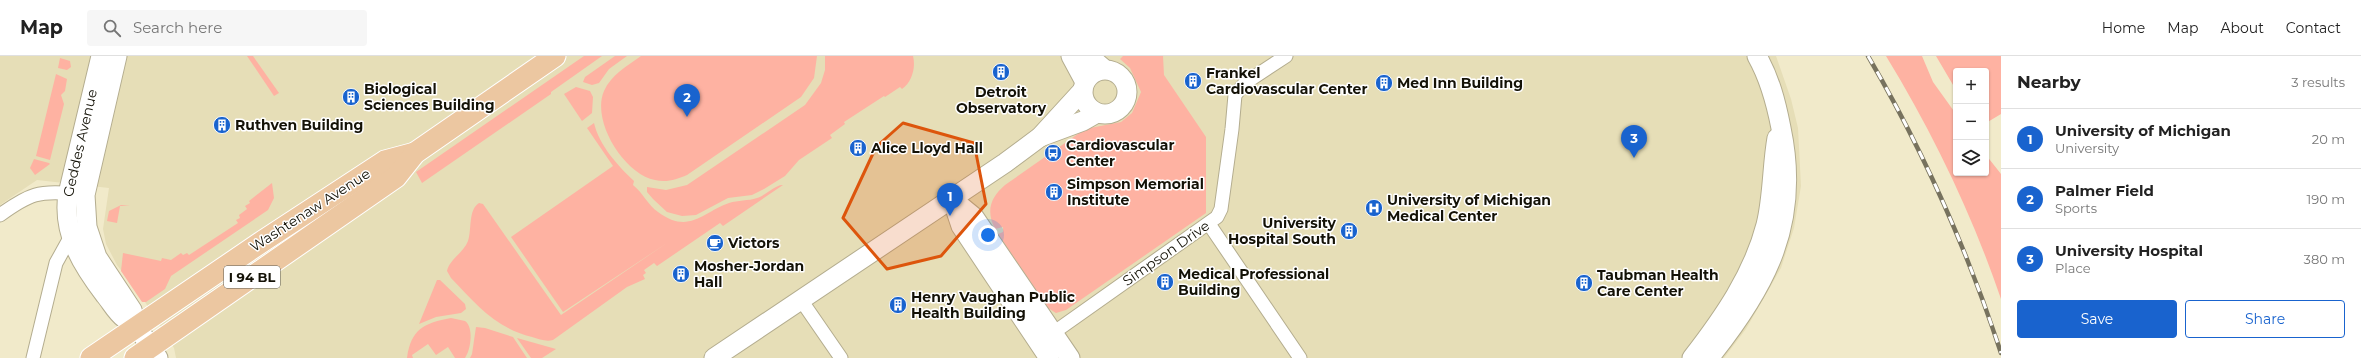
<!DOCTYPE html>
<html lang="en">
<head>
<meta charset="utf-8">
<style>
	body { margin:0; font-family:Montserrat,sans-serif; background:#f6f6f6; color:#222 }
	.controls { position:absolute; right:12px; top:12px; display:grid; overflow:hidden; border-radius:4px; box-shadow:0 1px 3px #0004 }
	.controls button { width:36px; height:36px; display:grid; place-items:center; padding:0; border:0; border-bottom:1px solid #e0e0e0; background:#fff; color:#222; font:20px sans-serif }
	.you { position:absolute; left:988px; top:179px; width:14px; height:14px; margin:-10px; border:3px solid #fff; border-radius:50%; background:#1a73e8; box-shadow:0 0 0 6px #1a73e833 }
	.badge { display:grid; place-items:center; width:26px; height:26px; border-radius:50%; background:#1963ce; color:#fff; font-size:13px; font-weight:700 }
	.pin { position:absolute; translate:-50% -33px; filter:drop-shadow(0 1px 2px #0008) }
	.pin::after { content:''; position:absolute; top:21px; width:14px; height:12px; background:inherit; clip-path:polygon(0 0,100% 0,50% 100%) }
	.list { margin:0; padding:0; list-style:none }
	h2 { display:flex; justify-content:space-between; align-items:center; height:52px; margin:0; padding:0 16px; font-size:17px }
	h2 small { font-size:13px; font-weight:400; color:#767676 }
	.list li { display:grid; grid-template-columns:26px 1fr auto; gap:12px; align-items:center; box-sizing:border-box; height:60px; padding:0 16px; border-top:1px solid #e0e0e0 }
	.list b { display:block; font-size:15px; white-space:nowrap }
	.list p { margin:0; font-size:13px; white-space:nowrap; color:#767676 }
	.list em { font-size:13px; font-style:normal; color:#767676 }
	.actions { display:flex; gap:8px; padding:12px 16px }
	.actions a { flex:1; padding:9px 0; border:1px solid #1963ce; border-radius:4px; text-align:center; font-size:14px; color:#1963ce }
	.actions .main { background:#1963ce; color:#fff }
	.icon { flex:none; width:22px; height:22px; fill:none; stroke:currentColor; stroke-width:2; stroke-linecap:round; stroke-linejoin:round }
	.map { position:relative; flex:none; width:2001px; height:302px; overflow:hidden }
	header { display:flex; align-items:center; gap:24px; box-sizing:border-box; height:56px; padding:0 20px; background:#fff; border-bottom:1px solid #e0e0e0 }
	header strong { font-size:19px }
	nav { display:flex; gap:22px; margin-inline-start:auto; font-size:14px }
	.search { width:280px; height:36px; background:#f6f6f6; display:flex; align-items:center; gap:10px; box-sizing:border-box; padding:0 14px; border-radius:4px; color:#767676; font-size:15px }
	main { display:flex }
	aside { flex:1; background:#fff }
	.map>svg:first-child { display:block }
	.built { fill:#e6deb7 }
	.green { fill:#feb2a2 }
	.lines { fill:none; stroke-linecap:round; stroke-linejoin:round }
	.street-casing { stroke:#b4ad8f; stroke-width:15 }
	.secondary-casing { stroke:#b4ad8f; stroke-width:21 }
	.primary-casing { stroke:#fff; stroke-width:23 }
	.street { stroke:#fff; stroke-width:13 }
	.secondary { stroke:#fff; stroke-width:19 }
	.primary { stroke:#ecc7a1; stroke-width:21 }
	.rail-casing { stroke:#77725e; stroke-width:4.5 }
	.rail { stroke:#fff; stroke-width:3; stroke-dasharray:9; stroke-linecap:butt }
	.marked { fill:#dd550c; fill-opacity:0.2; stroke:#dd550c; stroke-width:3; stroke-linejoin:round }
	.labels { text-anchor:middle; stroke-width:3; stroke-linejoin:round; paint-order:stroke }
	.shield { fill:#fff; stroke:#5a5951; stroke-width:1 }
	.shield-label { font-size:13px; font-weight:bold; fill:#141207 }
	.poi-label { font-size:14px; font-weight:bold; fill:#141207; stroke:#fff; text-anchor:start }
	.street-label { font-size:14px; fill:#141207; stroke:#fff }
</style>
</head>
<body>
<header>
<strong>Map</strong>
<div class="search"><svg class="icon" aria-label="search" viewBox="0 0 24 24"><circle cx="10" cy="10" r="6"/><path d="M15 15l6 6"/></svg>Search here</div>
<nav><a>Home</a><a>Map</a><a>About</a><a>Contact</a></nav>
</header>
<main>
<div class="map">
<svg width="2001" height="302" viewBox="0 0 2001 302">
	<rect width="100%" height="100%" fill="#f1eaca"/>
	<!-- built -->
	<polygon class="built" points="0,0 1776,0 1791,43 1798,72 1801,130 1794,172 1781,212 1746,273 1724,302 176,302 174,292 145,246 117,209 106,188 103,173 109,132 37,124 0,149"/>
	<!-- green -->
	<g class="green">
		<polygon points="247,0 253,0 279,37 274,40"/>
		<polygon points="584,0 602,0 551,36 551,38 422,127 416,116"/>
		<polygon points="615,0 627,0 609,13 599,27 592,29 583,26 585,21"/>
		<path d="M641 0H817L814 22 801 41 687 119C677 123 667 127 655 124 624 118 591 65 604 35 611 19 627 10 641 0Z"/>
		<path d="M825 0H913C916 11 912 26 902 33L900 31 885 41 884 40 844 66 845 68 830 79 832 82 799 104 785 120 764 133 752 139 728 142 696 159 682 160 667 156 653 143 647 136V131L666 134 687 129 805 49 821 27 825 14Z"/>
		<path d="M1123 0H1163L1164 19 1206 81V157L1066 254 1056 257 1048 252 998 178 1003 176V171L995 173C986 155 990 142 1005 129L1085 73 1121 66 1132 57 1141 36 1130 12 1120 3Z"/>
		<path d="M1886 0H1922L1933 26 1956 58V117H1986V99L2001 118V243C1972 158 1933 77 1886 0Z"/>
		<polygon points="1936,0 2001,0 2001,58 1986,67 1986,15 1956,15 1956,34"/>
		<polygon points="60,2 70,5 71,11 67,14 58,12"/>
		<polygon points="56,18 67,23 65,35 61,39 64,48 50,104 36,100"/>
		<polygon points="576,31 590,35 593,41 592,57 582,65 564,38"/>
		<path d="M594 67C599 89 618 110 634 125L633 129C643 137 648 149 658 156 689 179 703 156 729 147 738 144 748 145 757 142 765 140 776 128 783 129L723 170 720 167 657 210 654 207 644 214 646 217 643 219 645 223 627 231 553 284C546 286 539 283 532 281 494 271 477 249 451 222L447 215C449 204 464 196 468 185 472 173 468 154 479 147L483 148 561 259 667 187 563 256 511 181 613 110 587 72Z"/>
		<polygon points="34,103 49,107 50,108 35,119 30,112"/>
		<polygon points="272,127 274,142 268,154 171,220 165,233 146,246 142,246 121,215 123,197 161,205 162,202 171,204 181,197 183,199 187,197 189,199 238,167 236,164 240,162 239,159 247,153 245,150 250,147 249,145"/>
		<polygon points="121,149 130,150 120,150 117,167 107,165 109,155"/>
		<polygon points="437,224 440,224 465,248 466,253 461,257 436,261 419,268"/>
		<path d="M451 262 465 265C474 271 471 294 465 302H455L448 291 436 299 428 288 412 299 413 302H407C411 273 424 267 451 262Z"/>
		<polygon points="476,271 485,272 513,281 527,302 470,302 472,298"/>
		<polygon points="517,282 556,293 542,302 531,302"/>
	</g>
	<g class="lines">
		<defs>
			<g id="street">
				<path d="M0 159C29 138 39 134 75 138"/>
				<polyline points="1209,168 1300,302"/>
				<polyline points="801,244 841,302"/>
				<polyline points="1046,282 1217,161 1221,153 1232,73 1235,39 1245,27 1286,0"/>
				<polyline points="33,302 56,207 71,180"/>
			</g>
			<g id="secondary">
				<path d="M101 0 68 138C62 177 82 209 105 239 111 246 116 256 124 262"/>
				<polyline points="117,0 85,139 87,171 97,201 132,254 137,271 158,302"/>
				<polyline points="1071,0 1085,26"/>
				<polyline points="1089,0 1104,13"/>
				<circle cx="1105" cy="36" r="22"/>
				<polyline points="1040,81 1083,65 1097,57"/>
				<polyline points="952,143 974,161 1070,302"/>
				<polyline points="952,143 961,170 1049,302"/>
				<polyline points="714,302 1005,107 1040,81 1083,34"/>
				<path d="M1692 302C1723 262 1753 219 1766 169 1773 141 1772 110 1777 82"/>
				<path d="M1709 302C1767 230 1801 166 1781 72 1776 46 1770 23 1757 0"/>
			</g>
			<g id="primary">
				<polyline points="91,302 263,185 385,105 415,97"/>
				<polyline points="135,302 396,121 415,97 555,0"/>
			</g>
		</defs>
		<!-- street casing -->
		<use href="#street" class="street-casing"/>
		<!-- secondary casing -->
		<use href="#secondary" class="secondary-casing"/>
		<!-- primary casing -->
		<use href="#primary" class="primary-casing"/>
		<!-- street -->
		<use href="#street" class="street"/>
		<!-- secondary -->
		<use href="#secondary" class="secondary"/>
		<!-- primary -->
		<use href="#primary" class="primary"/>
		<defs>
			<path id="rail" d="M1868 0C1923 94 1967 193 2001 297"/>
		</defs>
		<!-- rail casing -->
		<use href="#rail" class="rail-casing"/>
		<!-- rail -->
		<use href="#rail" class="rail"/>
	</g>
	<!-- marked area -->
	<path class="marked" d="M903 67 974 87 986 148 941 200 887 213 843 162 876 91Z"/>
	<!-- icons -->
	<defs>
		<symbol id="building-disc" viewBox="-11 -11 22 22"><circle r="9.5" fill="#1963ce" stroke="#fff"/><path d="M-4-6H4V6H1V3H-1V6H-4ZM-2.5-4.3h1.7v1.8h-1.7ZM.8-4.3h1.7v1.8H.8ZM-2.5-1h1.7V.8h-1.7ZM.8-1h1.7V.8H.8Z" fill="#fff"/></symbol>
		<symbol id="bus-disc" viewBox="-11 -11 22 22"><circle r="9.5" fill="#1963ce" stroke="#fff"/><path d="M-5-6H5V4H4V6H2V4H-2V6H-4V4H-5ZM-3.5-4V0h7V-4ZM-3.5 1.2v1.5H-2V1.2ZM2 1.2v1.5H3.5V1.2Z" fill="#fff"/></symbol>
		<symbol id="hospital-disc" viewBox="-11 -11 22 22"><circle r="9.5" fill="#1963ce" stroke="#fff"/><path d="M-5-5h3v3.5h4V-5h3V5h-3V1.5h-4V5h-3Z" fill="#fff"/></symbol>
		<symbol id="cafe-disc" viewBox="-11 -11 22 22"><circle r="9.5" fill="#1963ce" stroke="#fff"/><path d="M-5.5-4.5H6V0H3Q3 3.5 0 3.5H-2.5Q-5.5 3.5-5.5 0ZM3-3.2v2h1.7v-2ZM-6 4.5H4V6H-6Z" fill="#fff"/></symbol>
	</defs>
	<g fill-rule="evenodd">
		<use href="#building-disc" x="991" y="6" width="20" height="20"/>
		<use href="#building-disc" x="1183" y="15" width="20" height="20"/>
		<use href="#building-disc" x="1374" y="17" width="20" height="20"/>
		<use href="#building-disc" x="341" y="31" width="20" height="20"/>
		<use href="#building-disc" x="212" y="59" width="20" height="20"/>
		<use href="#building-disc" x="848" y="82" width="20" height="20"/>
		<use href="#bus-disc" x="1043" y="87" width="20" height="20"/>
		<use href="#building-disc" x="1044" y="126" width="20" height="20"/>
		<use href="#hospital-disc" x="1364" y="142" width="20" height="20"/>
		<use href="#building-disc" x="1339" y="165" width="20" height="20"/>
		<use href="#cafe-disc" x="705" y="177" width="20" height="20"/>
		<use href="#building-disc" x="671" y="208" width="20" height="20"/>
		<use href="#building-disc" x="1155" y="216" width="20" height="20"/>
		<use href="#building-disc" x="1574" y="217" width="20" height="20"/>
		<use href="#building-disc" x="888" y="239" width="20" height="20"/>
	</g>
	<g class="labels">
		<!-- shield labels -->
		<rect class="shield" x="224" y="210" width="56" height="22" rx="3"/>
		<g class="shield-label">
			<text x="252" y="226">I 94 BL</text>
		</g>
		<!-- poi labels -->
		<g class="poi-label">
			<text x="1206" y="22">Frankel<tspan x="1206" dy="16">Cardiovascular Center</tspan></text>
			<text x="1397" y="32">Med Inn Building</text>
			<text x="364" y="38">Biological<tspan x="364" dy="16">Sciences Building</tspan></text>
			<text x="1001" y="41" text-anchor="middle">Detroit<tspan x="1001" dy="16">Observatory</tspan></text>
			<text x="235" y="74">Ruthven Building</text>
			<text x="1066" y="94">Cardiovascular<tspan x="1066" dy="16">Center</tspan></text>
			<text x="871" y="97">Alice Lloyd Hall</text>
			<text x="1067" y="133">Simpson Memorial<tspan x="1067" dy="16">Institute</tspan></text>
			<text x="1387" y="149">University of Michigan<tspan x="1387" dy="16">Medical Center</tspan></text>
			<text x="1336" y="172" text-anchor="end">University<tspan x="1336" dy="16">Hospital South</tspan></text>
			<text x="728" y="192">Victors</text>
			<text x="694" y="215">Mosher-Jordan<tspan x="694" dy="16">Hall</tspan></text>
			<text x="1178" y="223">Medical Professional<tspan x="1178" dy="16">Building</tspan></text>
			<text x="1597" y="224">Taubman Health<tspan x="1597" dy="16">Care Center</tspan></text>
			<text x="911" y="246">Henry Vaughan Public<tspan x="911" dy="16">Health Building</tspan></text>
		</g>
		<!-- street labels -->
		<g class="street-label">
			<text transform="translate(80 87) rotate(-77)" y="5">Geddes Avenue</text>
			<text transform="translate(310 154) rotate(-33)" y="5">Washtenaw Avenue</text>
			<text transform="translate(1166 197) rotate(-35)" y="5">Simpson Drive</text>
		</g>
	</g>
</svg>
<div class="controls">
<button>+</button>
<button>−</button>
<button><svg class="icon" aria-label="layers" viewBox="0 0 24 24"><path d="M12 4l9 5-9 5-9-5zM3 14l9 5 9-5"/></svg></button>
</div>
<div class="you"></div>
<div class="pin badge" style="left:950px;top:160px">1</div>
<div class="pin badge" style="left:687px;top:61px">2</div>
<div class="pin badge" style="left:1634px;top:102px">3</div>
</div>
<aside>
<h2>Nearby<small>3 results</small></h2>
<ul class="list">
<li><span class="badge">1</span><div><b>University of Michigan</b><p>University</p></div><em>20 m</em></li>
<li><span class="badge">2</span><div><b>Palmer Field</b><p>Sports</p></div><em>190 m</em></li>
<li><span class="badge">3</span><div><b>University Hospital</b><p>Place</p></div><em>380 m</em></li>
</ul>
<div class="actions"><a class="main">Save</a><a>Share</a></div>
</aside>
</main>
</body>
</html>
